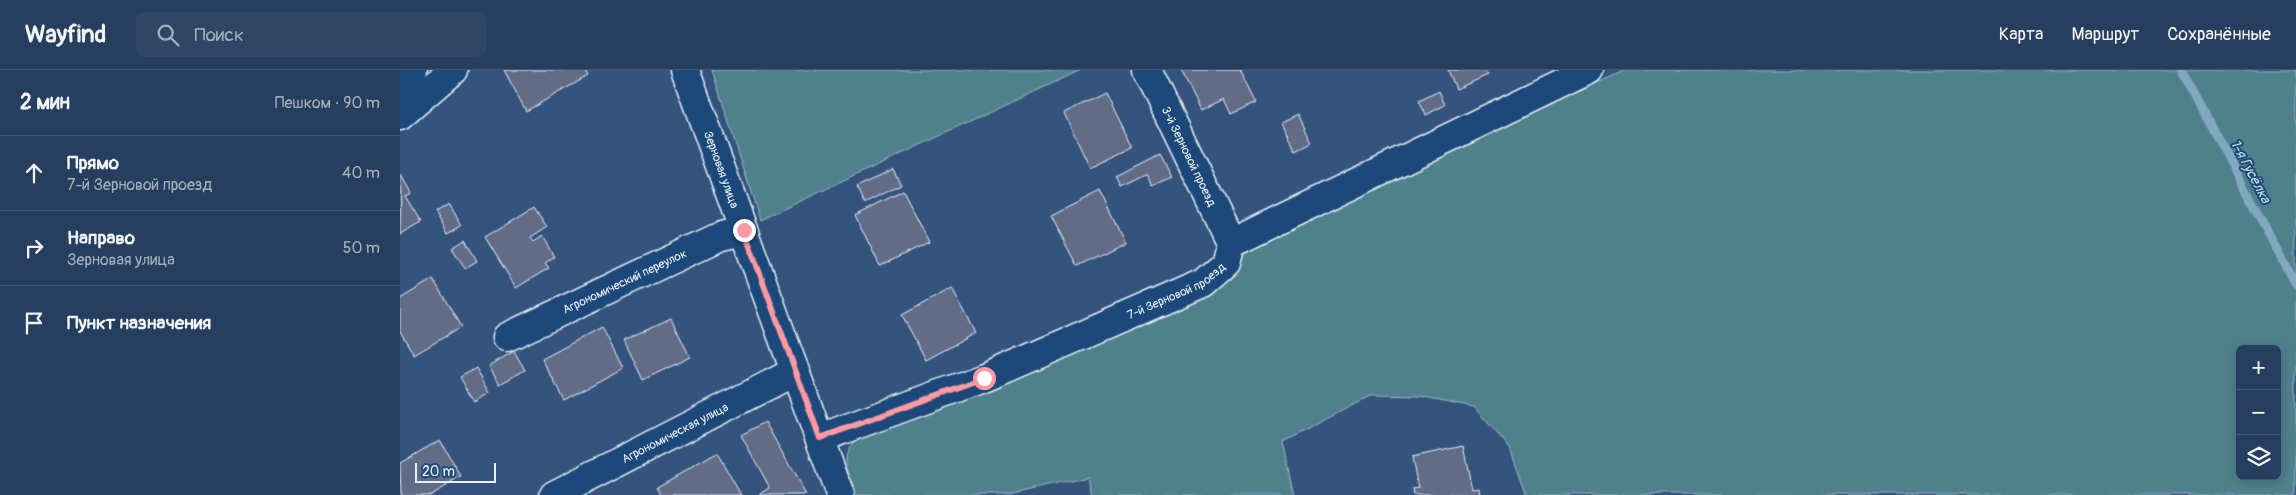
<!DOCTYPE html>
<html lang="ru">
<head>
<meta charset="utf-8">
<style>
	body { margin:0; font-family:Pangolin,sans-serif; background:#2f4664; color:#f1f3f6 }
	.controls { position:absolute; right:15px; bottom:15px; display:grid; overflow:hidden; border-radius:8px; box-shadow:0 2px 12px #0003 }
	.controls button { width:45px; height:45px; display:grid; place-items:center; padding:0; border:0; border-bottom:1px solid #435873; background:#273f5e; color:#f1f3f6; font:25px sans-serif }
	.scale { position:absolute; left:15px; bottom:12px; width:81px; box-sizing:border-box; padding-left:5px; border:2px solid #e8f1f8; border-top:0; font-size:14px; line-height:18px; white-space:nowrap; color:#e8f1f8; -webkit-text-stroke:4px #1f4a7a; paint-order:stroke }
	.stop { position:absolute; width:15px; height:15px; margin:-11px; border:4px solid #ff9aa2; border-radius:50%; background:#fff }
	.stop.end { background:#ff9aa2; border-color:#fff; box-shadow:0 1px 5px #0008 }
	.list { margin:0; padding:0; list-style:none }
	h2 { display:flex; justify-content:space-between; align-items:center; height:65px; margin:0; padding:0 20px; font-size:21px }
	h2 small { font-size:16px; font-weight:400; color:#a4afbc }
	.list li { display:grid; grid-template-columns:32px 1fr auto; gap:15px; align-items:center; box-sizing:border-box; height:75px; padding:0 20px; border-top:1px solid #435873 }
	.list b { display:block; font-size:19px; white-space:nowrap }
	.list p { margin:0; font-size:16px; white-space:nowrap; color:#a4afbc }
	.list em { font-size:16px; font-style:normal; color:#a4afbc }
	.icon { flex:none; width:28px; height:28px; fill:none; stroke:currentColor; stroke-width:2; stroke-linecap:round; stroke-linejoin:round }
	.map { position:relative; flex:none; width:1896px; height:425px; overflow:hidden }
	header { display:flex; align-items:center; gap:30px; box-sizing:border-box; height:70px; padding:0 25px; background:#273f5e; border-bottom:1px solid #435873 }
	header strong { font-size:24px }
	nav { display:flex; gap:28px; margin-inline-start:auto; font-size:18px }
	.search { width:350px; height:45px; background:#2f4664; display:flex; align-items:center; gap:12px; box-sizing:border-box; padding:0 18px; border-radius:8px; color:#a4afbc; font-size:19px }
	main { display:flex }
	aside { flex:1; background:#273f5e }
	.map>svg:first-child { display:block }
	.green { fill:#4f818d; stroke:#9cb9c2; fill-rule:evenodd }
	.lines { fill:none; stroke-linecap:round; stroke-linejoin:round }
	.stream { stroke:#82a8c0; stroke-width:9 }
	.building { fill:#646c87; stroke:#e8f1f8 }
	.minor-casing { stroke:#e8f1f8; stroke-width:31 }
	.minor { stroke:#1f4a7a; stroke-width:28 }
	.route { stroke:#ff9aa2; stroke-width:6 }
	.labels { text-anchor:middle; stroke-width:4; stroke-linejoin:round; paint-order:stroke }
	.street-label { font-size:12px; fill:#e8f1f8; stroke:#1f4a7a }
	.water-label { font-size:14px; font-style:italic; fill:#cedfea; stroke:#1f4a7a }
</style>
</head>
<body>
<header>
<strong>Wayfind</strong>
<div class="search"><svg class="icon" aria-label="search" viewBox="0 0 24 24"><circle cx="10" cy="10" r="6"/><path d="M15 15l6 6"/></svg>Поиск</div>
<nav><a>Карта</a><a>Маршрут</a><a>Сохранённые</a></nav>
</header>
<main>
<aside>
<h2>2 мин<small>Пешком · 90 m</small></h2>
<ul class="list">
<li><svg class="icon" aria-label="ahead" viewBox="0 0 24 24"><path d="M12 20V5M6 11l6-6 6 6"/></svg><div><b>Прямо</b><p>7-й Зерновой проезд</p></div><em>40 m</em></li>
<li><svg class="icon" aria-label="right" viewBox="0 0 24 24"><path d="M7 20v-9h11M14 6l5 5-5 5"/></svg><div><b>Направо</b><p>Зерновая улица</p></div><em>50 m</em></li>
<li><svg class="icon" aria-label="arrive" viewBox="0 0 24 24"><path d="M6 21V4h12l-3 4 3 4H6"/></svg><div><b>Пункт назначения</b></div></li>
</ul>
</aside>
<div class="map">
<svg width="1896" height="425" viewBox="0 0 1896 425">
	<rect width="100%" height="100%" fill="#34547e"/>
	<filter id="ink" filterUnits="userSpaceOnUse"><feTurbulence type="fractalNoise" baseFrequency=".02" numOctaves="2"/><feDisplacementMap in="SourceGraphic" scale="10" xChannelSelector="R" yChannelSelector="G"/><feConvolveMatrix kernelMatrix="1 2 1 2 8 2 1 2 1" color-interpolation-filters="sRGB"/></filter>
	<g filter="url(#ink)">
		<!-- green -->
		<g class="green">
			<polygon points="312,0 681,0 360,150"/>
			<path d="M1226 0H1896V425H1127L1110 378 1074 337 1020 326 972 325 883 372 895 425H692L688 407 608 425H457C446 393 437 389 462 362L590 315 840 179 1001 102ZM1840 279H1877V406H1840Z"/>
		</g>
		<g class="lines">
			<!-- stream -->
			<polyline class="stream" points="1781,0 1896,215"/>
		</g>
		<!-- building -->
		<g class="building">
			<polygon points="104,0 185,0 188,6 126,41"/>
			<polygon points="781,0 840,0 856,32 831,44 824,29 801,40"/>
			<polygon points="1048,0 1085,0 1088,5 1056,19"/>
			<polygon points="1039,21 1045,35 1026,45 1019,31"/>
			<polygon points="705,23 732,78 690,98 664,43"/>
			<polygon points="898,44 912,73 896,81 881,52"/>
			<polygon points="760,85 772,107 753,116 748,104 722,117 717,107"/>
			<polygon points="493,99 501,115 465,133 457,117"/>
			<polygon points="1,105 11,123 5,126 21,152 0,164"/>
			<polygon points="503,121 529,172 480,196 455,145"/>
			<polygon points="700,121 726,172 677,196 651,146"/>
			<polygon points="49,134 62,155 48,163 35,142"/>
			<polygon points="134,137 147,157 130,168 133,172 142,166 154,187 145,193 149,198 116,218 85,167"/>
			<polygon points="65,170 77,191 65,198 52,178"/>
			<polygon points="33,209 61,257 14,285 0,261 0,229"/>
			<polygon points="552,218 576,263 526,290 502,245"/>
			<polygon points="271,248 290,287 243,310 224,270"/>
			<polygon points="202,257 223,298 164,330 142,289"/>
			<polygon points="114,281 125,300 100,314 89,296"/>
			<polygon points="76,298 90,323 74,332 60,307"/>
			<polygon points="365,352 406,425 359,425 370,418 341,365"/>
			<polygon points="40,370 61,407 30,425 1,425 0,393"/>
			<polygon points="1063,376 1072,419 1079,418 1080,425 1013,425 1012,419 1018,418 1012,387"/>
			<polygon points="317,383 341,425 261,425 257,417"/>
		</g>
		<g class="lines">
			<defs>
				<g id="minor">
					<path id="s1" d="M285 0 440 425"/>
					<path id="s2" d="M747 0 831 173"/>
					<polyline points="0,13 13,0"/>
					<polyline points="0,46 53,0"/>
					<path id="s3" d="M107 267 321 166 344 161"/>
					<path id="s4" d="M420 368 584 308 803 213 826 193 831 173 1189 0"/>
					<path id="s5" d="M154 425 396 301"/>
				</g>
			</defs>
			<!-- minor casing -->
			<use href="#minor" class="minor-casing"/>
			<!-- minor -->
			<use href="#minor" class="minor"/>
		</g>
	</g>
	<g class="lines" filter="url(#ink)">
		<!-- route -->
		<polyline class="route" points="344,160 420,368 584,308"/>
	</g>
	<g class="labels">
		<!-- street labels -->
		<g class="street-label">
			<text dy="4" stroke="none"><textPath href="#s2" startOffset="96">3-й Зерновой проезд</textPath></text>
			<text dy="4" stroke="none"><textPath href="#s1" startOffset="106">Зерновая улица</textPath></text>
			<text dy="4" stroke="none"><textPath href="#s3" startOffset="130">Агрономический переулок</textPath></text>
			<text dy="4" stroke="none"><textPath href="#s4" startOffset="386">7-й Зерновой проезд</textPath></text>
			<text dy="4" stroke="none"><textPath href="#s5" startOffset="136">Агрономическая улица</textPath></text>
		</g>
		<!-- water labels -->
		<g class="water-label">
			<text transform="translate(1851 101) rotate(62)" y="5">1-я Гусёлка</text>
		</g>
	</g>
</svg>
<div class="controls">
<button>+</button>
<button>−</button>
<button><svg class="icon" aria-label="layers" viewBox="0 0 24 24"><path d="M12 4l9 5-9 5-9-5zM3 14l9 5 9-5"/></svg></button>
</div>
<div class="scale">20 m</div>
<div class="stop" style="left:584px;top:308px"></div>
<div class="stop end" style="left:344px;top:160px"></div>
</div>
</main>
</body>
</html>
